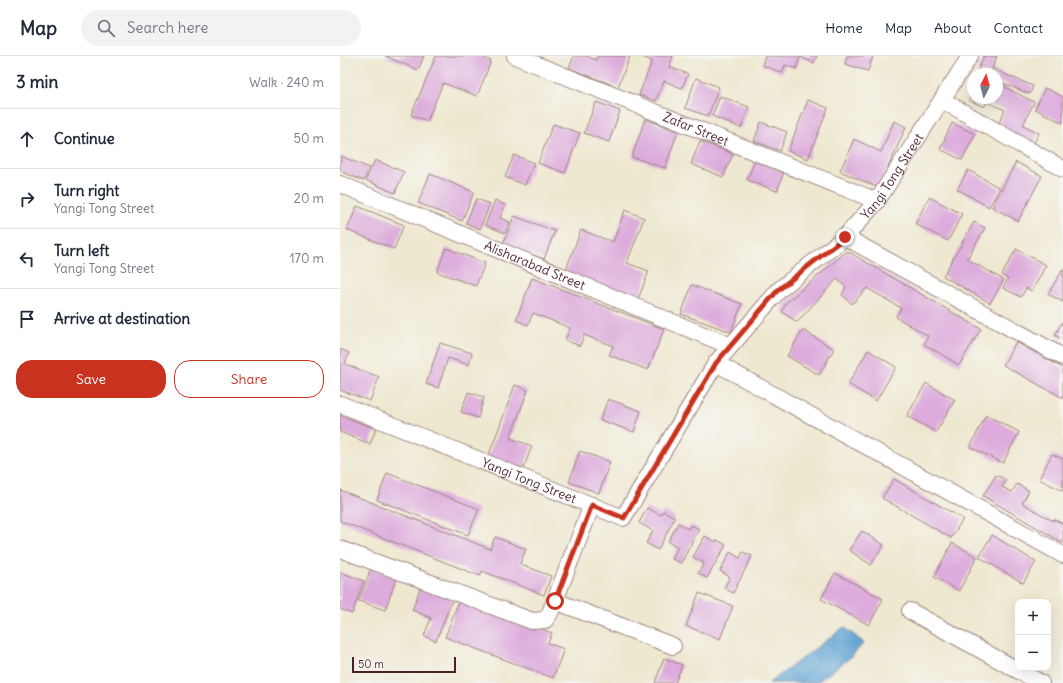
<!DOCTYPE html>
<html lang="en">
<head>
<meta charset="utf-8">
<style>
	body { margin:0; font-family:Delius,sans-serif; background:#f2f2f3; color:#1f2937 }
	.controls { position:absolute; right:12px; bottom:12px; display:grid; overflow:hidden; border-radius:8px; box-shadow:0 4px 16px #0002 }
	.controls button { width:36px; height:36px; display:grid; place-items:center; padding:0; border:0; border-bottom:1px solid #e0e1e3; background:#fff; color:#1f2937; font:20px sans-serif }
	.compass { position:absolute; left:627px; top:12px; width:36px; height:36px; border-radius:50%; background:#fff; box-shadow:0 4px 16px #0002; rotate:6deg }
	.scale { position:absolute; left:12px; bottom:10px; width:104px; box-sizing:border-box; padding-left:4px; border:2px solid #4a1f2b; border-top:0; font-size:11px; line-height:14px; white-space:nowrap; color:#4a1f2b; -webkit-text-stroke:3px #f6f6f2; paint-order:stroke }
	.stop { position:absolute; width:12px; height:12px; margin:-9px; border:3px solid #c8321e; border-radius:50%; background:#fff }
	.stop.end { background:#c8321e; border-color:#fff; box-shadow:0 1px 4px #0008 }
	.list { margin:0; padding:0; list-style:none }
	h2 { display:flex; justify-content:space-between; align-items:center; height:52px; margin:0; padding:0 16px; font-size:17px }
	h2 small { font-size:13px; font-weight:400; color:#747a83 }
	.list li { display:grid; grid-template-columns:26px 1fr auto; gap:12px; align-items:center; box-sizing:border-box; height:60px; padding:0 16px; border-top:1px solid #e0e1e3 }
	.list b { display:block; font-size:15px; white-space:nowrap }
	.list p { margin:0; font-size:13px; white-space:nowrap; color:#747a83 }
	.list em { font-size:13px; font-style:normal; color:#747a83 }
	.actions { display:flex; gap:8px; padding:12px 16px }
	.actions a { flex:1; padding:9px 0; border:1px solid #c8321e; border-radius:16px; text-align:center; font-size:14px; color:#c8321e }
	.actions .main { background:#c8321e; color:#fff }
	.icon { flex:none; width:22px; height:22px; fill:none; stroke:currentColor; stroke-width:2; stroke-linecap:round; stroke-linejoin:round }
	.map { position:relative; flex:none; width:723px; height:627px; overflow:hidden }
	header { display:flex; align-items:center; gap:24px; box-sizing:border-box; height:56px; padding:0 20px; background:#fff; border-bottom:1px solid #e0e1e3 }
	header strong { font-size:19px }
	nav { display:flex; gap:22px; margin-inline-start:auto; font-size:14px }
	.search { width:280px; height:36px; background:#f2f2f3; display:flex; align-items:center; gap:10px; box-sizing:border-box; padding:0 14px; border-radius:22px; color:#747a83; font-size:15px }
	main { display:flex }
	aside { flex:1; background:#fff }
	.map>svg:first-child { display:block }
	.water { fill:#5da2d2; stroke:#54607e }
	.building { fill:#ddacdc }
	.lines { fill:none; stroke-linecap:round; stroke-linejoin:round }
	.minor-casing { stroke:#9c847e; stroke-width:18 }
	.minor { stroke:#fff; stroke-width:16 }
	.route { stroke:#c8321e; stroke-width:5 }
	.labels { text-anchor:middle; stroke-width:3; stroke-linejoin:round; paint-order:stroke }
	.street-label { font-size:13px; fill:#4a1f2b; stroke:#f6f6f2 }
</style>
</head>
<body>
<header>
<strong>Map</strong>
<div class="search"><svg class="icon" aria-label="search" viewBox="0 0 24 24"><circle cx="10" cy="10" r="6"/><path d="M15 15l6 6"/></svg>Search here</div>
<nav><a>Home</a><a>Map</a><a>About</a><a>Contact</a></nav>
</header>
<main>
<aside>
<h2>3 min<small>Walk · 240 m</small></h2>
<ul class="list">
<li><svg class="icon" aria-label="ahead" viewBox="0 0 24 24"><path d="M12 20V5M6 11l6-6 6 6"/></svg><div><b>Continue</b></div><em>50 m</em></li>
<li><svg class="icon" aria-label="right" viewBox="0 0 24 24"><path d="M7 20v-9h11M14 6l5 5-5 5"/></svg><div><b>Turn right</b><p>Yangi Tong Street</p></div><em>20 m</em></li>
<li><svg class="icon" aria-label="left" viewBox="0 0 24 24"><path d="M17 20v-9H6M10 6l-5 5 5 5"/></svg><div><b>Turn left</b><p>Yangi Tong Street</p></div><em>170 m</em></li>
<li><svg class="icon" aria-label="arrive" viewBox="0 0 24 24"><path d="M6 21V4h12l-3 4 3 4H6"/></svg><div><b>Arrive at destination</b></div></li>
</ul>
<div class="actions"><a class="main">Save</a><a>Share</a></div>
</aside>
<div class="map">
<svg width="723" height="627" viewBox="0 0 723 627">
	<rect width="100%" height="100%" fill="#f6f6f2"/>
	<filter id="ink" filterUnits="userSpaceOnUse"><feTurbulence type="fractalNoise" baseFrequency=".025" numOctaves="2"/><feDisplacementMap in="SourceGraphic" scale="8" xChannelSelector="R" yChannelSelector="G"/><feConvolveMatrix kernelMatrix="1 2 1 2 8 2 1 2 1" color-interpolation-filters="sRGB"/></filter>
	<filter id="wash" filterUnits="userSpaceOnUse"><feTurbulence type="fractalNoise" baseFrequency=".012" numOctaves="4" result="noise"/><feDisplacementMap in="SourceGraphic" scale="16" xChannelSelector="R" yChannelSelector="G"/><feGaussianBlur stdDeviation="0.9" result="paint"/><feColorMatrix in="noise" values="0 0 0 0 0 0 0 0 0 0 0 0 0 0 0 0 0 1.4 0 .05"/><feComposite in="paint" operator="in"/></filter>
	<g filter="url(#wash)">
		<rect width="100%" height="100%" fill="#efe8d0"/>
		<!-- water -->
		<polygon class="water" points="504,571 524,587 511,601 476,627 429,627"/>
		<g id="blocks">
			<!-- building -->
			<g class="building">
				<polygon points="45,0 84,0 78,14"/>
				<polygon points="96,0 140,0 151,5 137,40 103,27 87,65 71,59"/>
				<polygon points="234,0 246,0 256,4 258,0 290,0 278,31 229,12"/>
				<polygon points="300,0 333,0 329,11 348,18 342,32 324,25 316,45 299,39 312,5"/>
				<polygon points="425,0 477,0 474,7 460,1 456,13 445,9 442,17 422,9"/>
				<polygon points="507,0 533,0 528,15 505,8"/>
				<polygon points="644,0 657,0 652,13 693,30 690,38 657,25 657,18 637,16"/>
				<polygon points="356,22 379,31 368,60 345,52"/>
				<polygon points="657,27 694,46 683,69 699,77 693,89 657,71 665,54 647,46 644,51 629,44 633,36 633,42 657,42"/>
				<polygon points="705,32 723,41 723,67 695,53"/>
				<polygon points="380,40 409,51 401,72 372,60"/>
				<polygon points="468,44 488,52 468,103 448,95"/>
				<polygon points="256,46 280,55 269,86 244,77"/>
				<polygon points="305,63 338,75 325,112 292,101"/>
				<polygon points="554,65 566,71 539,132 500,115 514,83 541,96"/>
				<polygon points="421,66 447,76 440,95 414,85"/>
				<polygon points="612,67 635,78 622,104 600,93"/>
				<polygon points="213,68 240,77 225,117 198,107"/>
				<polygon points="360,85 393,98 383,121 351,108"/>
				<polygon points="174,99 194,107 185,129 165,121"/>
				<polygon points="1,100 29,112 24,125 0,115"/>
				<polygon points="35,104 64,116 55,137 26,124"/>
				<polygon points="415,104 444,116 437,135 407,124"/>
				<polygon points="676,106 702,120 678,165 652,151"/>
				<polygon points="628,114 660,132 649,151 617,133"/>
				<polygon points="90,118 134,136 122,165 78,147"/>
				<polygon points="589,141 622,158 608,185 575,168"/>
				<polygon points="136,143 150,148 140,173 126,167"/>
				<polygon points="155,144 165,149 160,162 170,166 165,177 145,169"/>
				<polygon points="17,150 64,169 54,193 7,174"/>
				<polygon points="285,154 304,162 287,207 309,215 298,243 225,216 241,174 273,186"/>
				<polygon points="174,160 215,175 204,203 163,188"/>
				<polygon points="634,166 645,172 627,203 664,224 650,247 603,220"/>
				<polygon points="106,192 145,207 136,230 97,216"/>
				<polygon points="676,193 706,209 692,235 686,232 681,241 663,232 668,223 662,219"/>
				<polygon points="507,195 641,273 619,309 584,288 588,280 556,261 561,252 527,232 512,248 502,239 506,231 497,223 457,266 442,256 446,247"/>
				<polygon points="723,213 723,246 708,238"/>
				<polygon points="192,222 324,273 308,314 269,299 273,290 244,279 240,290 225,284 230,272 193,257 188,269 176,264"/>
				<polygon points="352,229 402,248 391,276 341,258"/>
				<polygon points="723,265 723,284 715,279"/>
				<polygon points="463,274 494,293 479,319 447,300"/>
				<polygon points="676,286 723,312 723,342 663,309"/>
				<polygon points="100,287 132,297 129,309 108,302 98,332 86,328"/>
				<polygon points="0,293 9,297 5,308 39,321 30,345 0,334"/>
				<polygon points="528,294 556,311 536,345 508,328"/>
				<polygon points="586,327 615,344 596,376 567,360"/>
				<polygon points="175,329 188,334 170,382 192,390 182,416 147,404"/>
				<polygon points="128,336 144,341 138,362 121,356"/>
				<polygon points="268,343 301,355 294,376 260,364"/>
				<polygon points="0,359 36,373 30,388 0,376"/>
				<polygon points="646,359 679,376 663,407 630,391"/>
				<polygon points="240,395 270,406 259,437 229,426"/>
				<polygon points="712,398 723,403 723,435 699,423"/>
				<polygon points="47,417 139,453 128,479 37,444"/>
				<polygon points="656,419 666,424 662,431 672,436 677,428 689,435 682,447 713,465 714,463 723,468 723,487 643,440"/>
				<polygon points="554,423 623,463 611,482 542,442"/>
				<polygon points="0,434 150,493 155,481 186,493 180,508 211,520 204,539 142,515 140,520 0,465"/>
				<polygon points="307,452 321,459 323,455 335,461 318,494 306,487 313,475 299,467"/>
				<polygon points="338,467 348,473 351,469 359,473 341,507 332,503 338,491 328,486"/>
				<polygon points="522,475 544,489 531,509 509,494"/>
				<polygon points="652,479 696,506 683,527 639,501"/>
				<polygon points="365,480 376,486 377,484 386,489 367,522 358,517 364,507 353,501"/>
				<polygon points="612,487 637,501 619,535 594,521"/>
				<polygon points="390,496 400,502 403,496 412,500 393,537 384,532 390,521 380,515"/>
				<polygon points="31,512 57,521 45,554 19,545"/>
				<polygon points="0,516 24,525 12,558 0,553"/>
				<polygon points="495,517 543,543 529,569 481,543"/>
				<polygon points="81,530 113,542 96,585 84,580 91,562 72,554"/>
				<polygon points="359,537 393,550 380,583 346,570"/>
				<polygon points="120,542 212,577 208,587 224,593 213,622 105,581"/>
				<polygon points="324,602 342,609 335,627 315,627"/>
			</g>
		</g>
	</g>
	<g filter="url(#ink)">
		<use href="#blocks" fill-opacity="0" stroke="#9c847e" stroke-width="1"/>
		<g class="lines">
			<defs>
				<g id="minor">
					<path id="s1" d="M175 0 537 145"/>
					<polyline points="602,44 723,113"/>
					<path id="s2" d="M0 128 390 290"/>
					<polyline points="505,181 723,301"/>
					<polyline points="376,307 723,499"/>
					<path id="s3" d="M0 348 283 462 376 307 439 234 505 181 537 145 630 0"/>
					<polyline points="0,493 192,565 205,564 210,557 252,449"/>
					<polyline points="215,545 333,590"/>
					<polyline points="570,555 701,627"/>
				</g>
			</defs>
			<!-- minor casing -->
			<use href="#minor" class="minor-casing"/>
			<!-- minor -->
			<use href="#minor" class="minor"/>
		</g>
	</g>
	<g class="lines" filter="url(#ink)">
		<!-- route -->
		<polyline class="route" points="215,545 252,449 284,462 376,307 438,234 505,181"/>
	</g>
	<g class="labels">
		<!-- street labels -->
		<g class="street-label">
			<text dy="5" stroke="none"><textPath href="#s1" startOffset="195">Zafar Street</textPath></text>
			<text dy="5" stroke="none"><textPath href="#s3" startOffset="744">Yangi Tong Street</textPath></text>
			<text dy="5" stroke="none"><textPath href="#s2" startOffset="211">Alisharabad Street</textPath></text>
			<text dy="5" stroke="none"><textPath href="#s3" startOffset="204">Yangi Tong Street</textPath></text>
		</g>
	</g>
</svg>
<div class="controls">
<button>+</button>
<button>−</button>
</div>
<svg class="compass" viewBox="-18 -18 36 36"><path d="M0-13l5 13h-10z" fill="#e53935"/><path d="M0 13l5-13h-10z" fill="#747a83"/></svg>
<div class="scale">50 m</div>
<div class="stop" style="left:215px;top:545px"></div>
<div class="stop end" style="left:505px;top:181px"></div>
</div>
</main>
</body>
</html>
